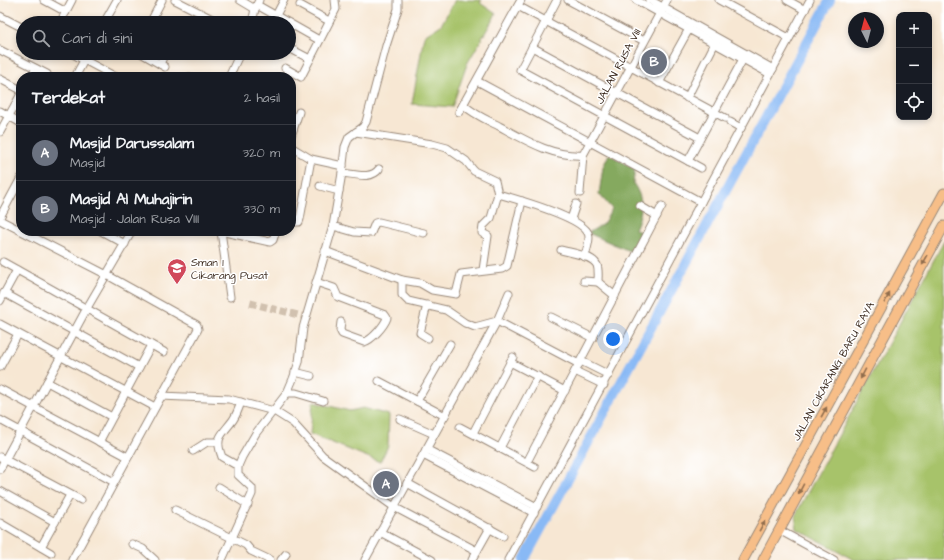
<!DOCTYPE html>
<html lang="id">
<head>
<meta charset="utf-8">
<style>
	body { margin:0; font-family:"Architects Daughter",sans-serif; background:#242831; color:#f1f3f6 }
	.controls { position:absolute; right:12px; top:12px; display:grid; overflow:hidden; border-radius:8px; box-shadow:0 2px 6px #0003 }
	.controls button { width:36px; height:36px; display:grid; place-items:center; padding:0; border:0; border-bottom:1px solid #363941; background:#171b24; color:#f1f3f6; font:20px sans-serif }
	.compass { position:absolute; left:848px; top:12px; width:36px; height:36px; border-radius:50%; background:#171b24; box-shadow:0 2px 6px #0003; rotate:354deg }
	.you { position:absolute; left:613px; top:339px; width:14px; height:14px; margin:-10px; border:3px solid #fff; border-radius:50%; background:#1a73e8; box-shadow:0 0 0 6px #1a73e833 }
	.badge { display:grid; place-items:center; width:26px; height:26px; border-radius:50%; background:#d1495b; color:#fff; font-size:13px; font-weight:700 }
	.pin { position:absolute; translate:-50% -50%; border:2px solid #fff; box-shadow:0 1px 4px #0006 }
	.list { margin:0; padding:0; list-style:none }
	h2 { display:flex; justify-content:space-between; align-items:center; height:52px; margin:0; padding:0 16px; font-size:17px }
	h2 small { font-size:13px; font-weight:400; color:#9ea1a6 }
	.list li { display:grid; grid-template-columns:26px 1fr auto; gap:12px; align-items:center; box-sizing:border-box; height:56px; padding:0 16px; border-top:1px solid #363941 }
	.list b { display:block; font-size:15px; white-space:nowrap }
	.list p { margin:0; font-size:13px; white-space:nowrap; color:#9ea1a6 }
	.list em { font-size:13px; font-style:normal; color:#9ea1a6 }
	.icon { flex:none; width:22px; height:22px; fill:none; stroke:currentColor; stroke-width:2; stroke-linecap:round; stroke-linejoin:round }
	.map { position:relative; flex:none; width:944px; height:560px; overflow:hidden }
	.search { position:absolute; background:#171b24; box-shadow:0 2px 6px #0003; left:16px; top:16px; width:280px; height:44px; display:flex; align-items:center; gap:10px; box-sizing:border-box; padding:0 14px; border-radius:22px; color:#9ea1a6; font-size:15px }
	.panel { position:absolute; background:#171b24; box-shadow:0 2px 6px #0003; left:16px; top:72px; width:280px; height:164px; border-radius:16px }
	.map>svg:first-child { display:block }
	.green { fill:#a7c36a; stroke:#717644 }
	.forest { fill:#85a95e; stroke:#606a3e }
	.lines { fill:none; stroke-linecap:round; stroke-linejoin:round }
	.river { stroke:#89b9f5; stroke-width:10 }
	.minor-tunnel { stroke:#d1c1af; stroke-width:7; stroke-dasharray:7 3.5; stroke-linecap:butt }
	.minor-casing { stroke:#998878; stroke-width:9 }
	.major-casing { stroke:#998878; stroke-width:11 }
	.minor { stroke:#fff; stroke-width:7 }
	.major { stroke:#f7be88; stroke-width:9 }
	.oneway { fill:#906d4e }
	.labels { text-anchor:middle; stroke-width:3; stroke-linejoin:round; paint-order:stroke }
	.street-label { font-size:11px; fill:#3b2a1e; stroke:#fff }
	.poi-label { font-size:11px; fill:#3b2a1e; stroke:#fff; text-anchor:start }
</style>
</head>
<body>
<div class="map">
<svg width="944" height="560" viewBox="0 0 944 560">
	<rect width="100%" height="100%" fill="#fff"/>
	<filter id="ink" filterUnits="userSpaceOnUse"><feTurbulence type="fractalNoise" baseFrequency=".025" numOctaves="2"/><feDisplacementMap in="SourceGraphic" scale="8" xChannelSelector="R" yChannelSelector="G"/><feConvolveMatrix kernelMatrix="1 2 1 2 8 2 1 2 1" color-interpolation-filters="sRGB"/></filter>
	<filter id="wash" filterUnits="userSpaceOnUse"><feTurbulence type="fractalNoise" baseFrequency=".012" numOctaves="4" result="noise"/><feDisplacementMap in="SourceGraphic" scale="16" xChannelSelector="R" yChannelSelector="G"/><feGaussianBlur stdDeviation="0.9" result="paint"/><feColorMatrix in="noise" values="0 0 0 0 0 0 0 0 0 0 0 0 0 0 0 0 0 1.4 0 .05"/><feComposite in="paint" operator="in"/></filter>
	<g filter="url(#wash)">
		<rect width="100%" height="100%" fill="#f7e7d3"/>
		<!-- green -->
		<g class="green">
			<polygon points="455,0 482,0 480,3 496,14 467,64 452,107 412,104 424,36 441,25"/>
			<polygon points="944,241 944,560 854,560 797,529 795,516"/>
			<polygon points="313,402 350,411 363,408 389,415 388,446 380,462 310,434"/>
		</g>
		<!-- forest -->
		<path class="forest" d="M609 154 635 169 633 183C644 199 643 211 635 229L643 234 634 253 588 233 603 224 612 209 599 194 603 167Z"/>
		<g class="lines">
			<!-- river -->
			<polyline class="river" points="524,560 830,0"/>
		</g>
	</g>
	<g filter="url(#ink)">
		<g class="lines">
			<!-- minor-tunnel -->
			<polyline class="minor-tunnel" points="250,303 306,317"/>
			<defs>
				<g id="minor">
					<polyline points="44,0 66,12"/>
					<polyline points="175,0 220,23"/>
					<polyline points="240,0 255,9"/>
					<polyline points="557,0 520,70 701,168"/>
					<polyline points="568,0 644,41"/>
					<polyline points="636,0 770,74"/>
					<polyline points="650,0 773,69"/>
					<polyline points="719,0 789,38"/>
					<polyline points="787,0 805,10"/>
					<polyline points="257,5 289,23"/>
					<polyline points="300,5 329,21"/>
					<polyline points="518,6 725,118"/>
					<polyline points="0,16 23,28"/>
					<polyline points="60,23 72,0"/>
					<polyline points="104,23 117,0"/>
					<polyline points="150,23 162,0"/>
					<polyline points="252,23 255,9 259,0"/>
					<polyline points="272,23 284,0"/>
					<polyline points="289,23 319,40"/>
					<polyline points="532,47 700,138"/>
					<polyline points="289,48 310,59"/>
					<polyline points="0,50 47,74"/>
					<polyline points="71,53 116,77"/>
					<polyline points="141,53 165,67"/>
					<polyline points="708,57 715,43"/>
					<polyline points="160,64 165,53"/>
					<polyline points="285,68 301,77 336,9 335,0"/>
					<polyline points="31,77 36,69"/>
					<polyline points="75,77 88,53"/>
					<polyline points="189,77 190,77"/>
					<polyline points="229,77 240,53"/>
					<polyline points="0,79 21,90"/>
					<polyline points="477,81 701,202 508,560"/>
					<polyline points="659,83 689,29"/>
					<polyline points="687,98 707,58"/>
					<path d="M464 105C473 114 487 120 499 126 525 140 552 157 583 155L667 0"/>
					<polyline points="0,111 21,123"/>
					<polyline points="459,112 521,0"/>
					<polyline points="730,122 741,128"/>
					<polyline points="0,132 21,94"/>
					<path d="M356 132 432 144 447 148 466 161 474 171 495 181 498 194C516 199 580 217 588 233 591 238 586 251 585 257"/>
					<polyline points="291,136 299,112"/>
					<polyline points="291,147 311,159 343,166"/>
					<polyline points="688,161 743,59"/>
					<path d="M342 173C355 174 371 180 379 169"/>
					<polyline points="320,186 339,191"/>
					<polyline points="580,193 583,155"/>
					<polyline points="701,202 810,0"/>
					<polyline points="640,206 657,216"/>
					<polyline points="0,217 21,178"/>
					<polyline points="571,219 576,204"/>
					<polyline points="0,220 107,275 197,325 198,329 72,560"/>
					<polyline points="291,222 299,222 300,219 311,159"/>
					<polyline points="333,226 354,232 371,233 375,223 379,222 424,233"/>
					<polyline points="101,231 125,244"/>
					<polyline points="220,231 270,242 273,240 276,231"/>
					<polyline points="221,231 230,297"/>
					<path d="M561 250C571 253 592 255 597 265 599 270 598 277 598 282L615 296"/>
					<polyline points="325,251 402,280 420,283 432,290 456,294 461,274 502,269 507,266 522,201"/>
					<polyline points="3,262 164,352"/>
					<polyline points="483,270 488,236 482,233 483,226 491,218 498,194"/>
					<polyline points="402,280 402,295 408,301 446,310 465,323 475,327 497,321 579,364"/>
					<polyline points="584,281 598,282"/>
					<path d="M316 282 334 288 338 297 385 315 387 318C384 326 372 340 364 342L342 334 340 330 341 322"/>
					<polyline points="4,293 139,367"/>
					<polyline points="0,301 17,270"/>
					<polyline points="427,305 420,333 428,338"/>
					<polyline points="551,317 593,338"/>
					<polyline points="0,324 155,407"/>
					<polyline points="581,361 609,375"/>
					<polyline points="510,362 565,391"/>
					<polyline points="0,367 18,334"/>
					<polyline points="575,371 604,385"/>
					<polyline points="295,372 311,376"/>
					<polyline points="379,381 445,416"/>
					<polyline points="47,382 112,417"/>
					<polyline points="0,389 128,457"/>
					<polyline points="287,393 296,393 323,401"/>
					<polyline points="161,396 229,399 274,411 293,423 323,456 394,507 477,551"/>
					<polyline points="417,401 450,344"/>
					<polyline points="400,419 434,434"/>
					<polyline points="0,420 114,482"/>
					<polyline points="460,427 535,467"/>
					<polyline points="473,433 513,357"/>
					<polyline points="99,442 151,345"/>
					<polyline points="500,448 538,376"/>
					<polyline points="426,449 537,507"/>
					<polyline points="193,451 207,442 218,442"/>
					<polyline points="423,455 534,513"/>
					<polyline points="0,457 81,500"/>
					<polyline points="527,462 662,206"/>
					<path d="M238 466 222 457C214 437 222 435 233 420 237 414 239 408 241 402"/>
					<polyline points="0,469 87,308 132,231"/>
					<polyline points="407,483 503,536"/>
					<polyline points="219,487 248,505"/>
					<polyline points="0,491 55,522"/>
					<polyline points="175,510 246,545 251,551 270,560"/>
					<polyline points="0,523 51,553"/>
					<polyline points="779,530 834,560"/>
					<polyline points="380,532 432,560"/>
					<polyline points="132,544 143,549 155,560"/>
					<polyline points="41,547 70,495"/>
					<polyline points="222,560 252,494 252,488 238,475 238,466 242,457 256,433 287,393 293,379 299,362 303,328 333,226 342,173 345,147 349,137 363,127 366,122 386,46 398,9 398,0"/>
					<polyline points="281,560 286,554"/>
					<polyline points="365,560 497,321 509,293"/>
					<polyline points="472,560 490,528"/>
				</g>
				<g id="major">
					<polyline points="743,560 944,193"/>
					<polyline points="763,560 944,226"/>
				</g>
			</defs>
			<!-- minor casing -->
			<use href="#minor" class="minor-casing"/>
			<!-- major casing -->
			<use href="#major" class="major-casing"/>
			<!-- minor -->
			<use href="#minor" class="minor"/>
			<!-- major -->
			<use href="#major" class="major"/>
		</g>
		<!-- one-way arrows -->
		<defs><path id="oneway-solid" d="M-6-.8H1V-3.2L6.5 0L1 3.2V.8H-6Z"/></defs>
		<g class="oneway">
			<use href="#oneway-solid" transform="translate(925 260) rotate(119)"/>
			<use href="#oneway-solid" transform="translate(887 298) rotate(-61)"/>
			<use href="#oneway-solid" transform="translate(863 374) rotate(118)"/>
			<use href="#oneway-solid" transform="translate(824 412) rotate(-61)"/>
			<use href="#oneway-solid" transform="translate(801 489) rotate(118)"/>
			<use href="#oneway-solid" transform="translate(762 526) rotate(-61)"/>
		</g>
	</g>
	<!-- icons -->
	<defs>
		<symbol id="school-pin" viewBox="-11 -11 22 30"><path d="M0 17L-7.5 6A9.5 9.5 0 1 1 7.5 6Z" fill="#d1495b" stroke="#fff"/><path d="M0-5L7-2L0 1L-7-2ZM-4 1L0 2.5L4 1V4Q0 6-4 4Z" fill="#fff"/></symbol>
	</defs>
	<g fill-rule="evenodd">
		<use href="#school-pin" x="166" y="257" width="22" height="30"/>
	</g>
	<g class="labels">
		<!-- street labels -->
		<g class="street-label">
			<text transform="translate(618 66) rotate(-62)" y="4">JALAN RUSA VIII</text>
			<text transform="translate(833 371) rotate(-61)" y="4">JALAN CIKARANG BARU RAYA</text>
		</g>
		<!-- poi labels -->
		<g class="poi-label">
			<text x="191" y="266">Sman 1<tspan x="191" dy="13">Cikarang Pusat</tspan></text>
		</g>
	</g>
</svg>
<div class="controls">
<button>+</button>
<button>−</button>
<button><svg class="icon" aria-label="locate" viewBox="0 0 24 24"><circle cx="12" cy="12" r="6"/><path d="M12 2v4M12 18v4M2 12h4M18 12h4"/></svg></button>
</div>
<svg class="compass" viewBox="-18 -18 36 36"><path d="M0-13l5 13h-10z" fill="#e53935"/><path d="M0 13l5-13h-10z" fill="#9ea1a6"/></svg>
<div class="you"></div>
<div class="pin badge" style="left:386px;top:484px;background:#6b7280">A</div>
<div class="pin badge" style="left:654px;top:62px;background:#6b7280">B</div>
<div class="search"><svg class="icon" aria-label="search" viewBox="0 0 24 24"><circle cx="10" cy="10" r="6"/><path d="M15 15l6 6"/></svg>Cari di sini</div>
<section class="panel">
<h2>Terdekat<small>2 hasil</small></h2>
<ul class="list">
<li><span class="badge" style="background:#6b7280">A</span><div><b>Masjid Darussalam</b><p>Masjid</p></div><em>320 m</em></li>
<li><span class="badge" style="background:#6b7280">B</span><div><b>Masjid Al Muhajirin</b><p>Masjid · Jalan Rusa VIII</p></div><em>330 m</em></li>
</ul>
</section>
</div>
</body>
</html>
